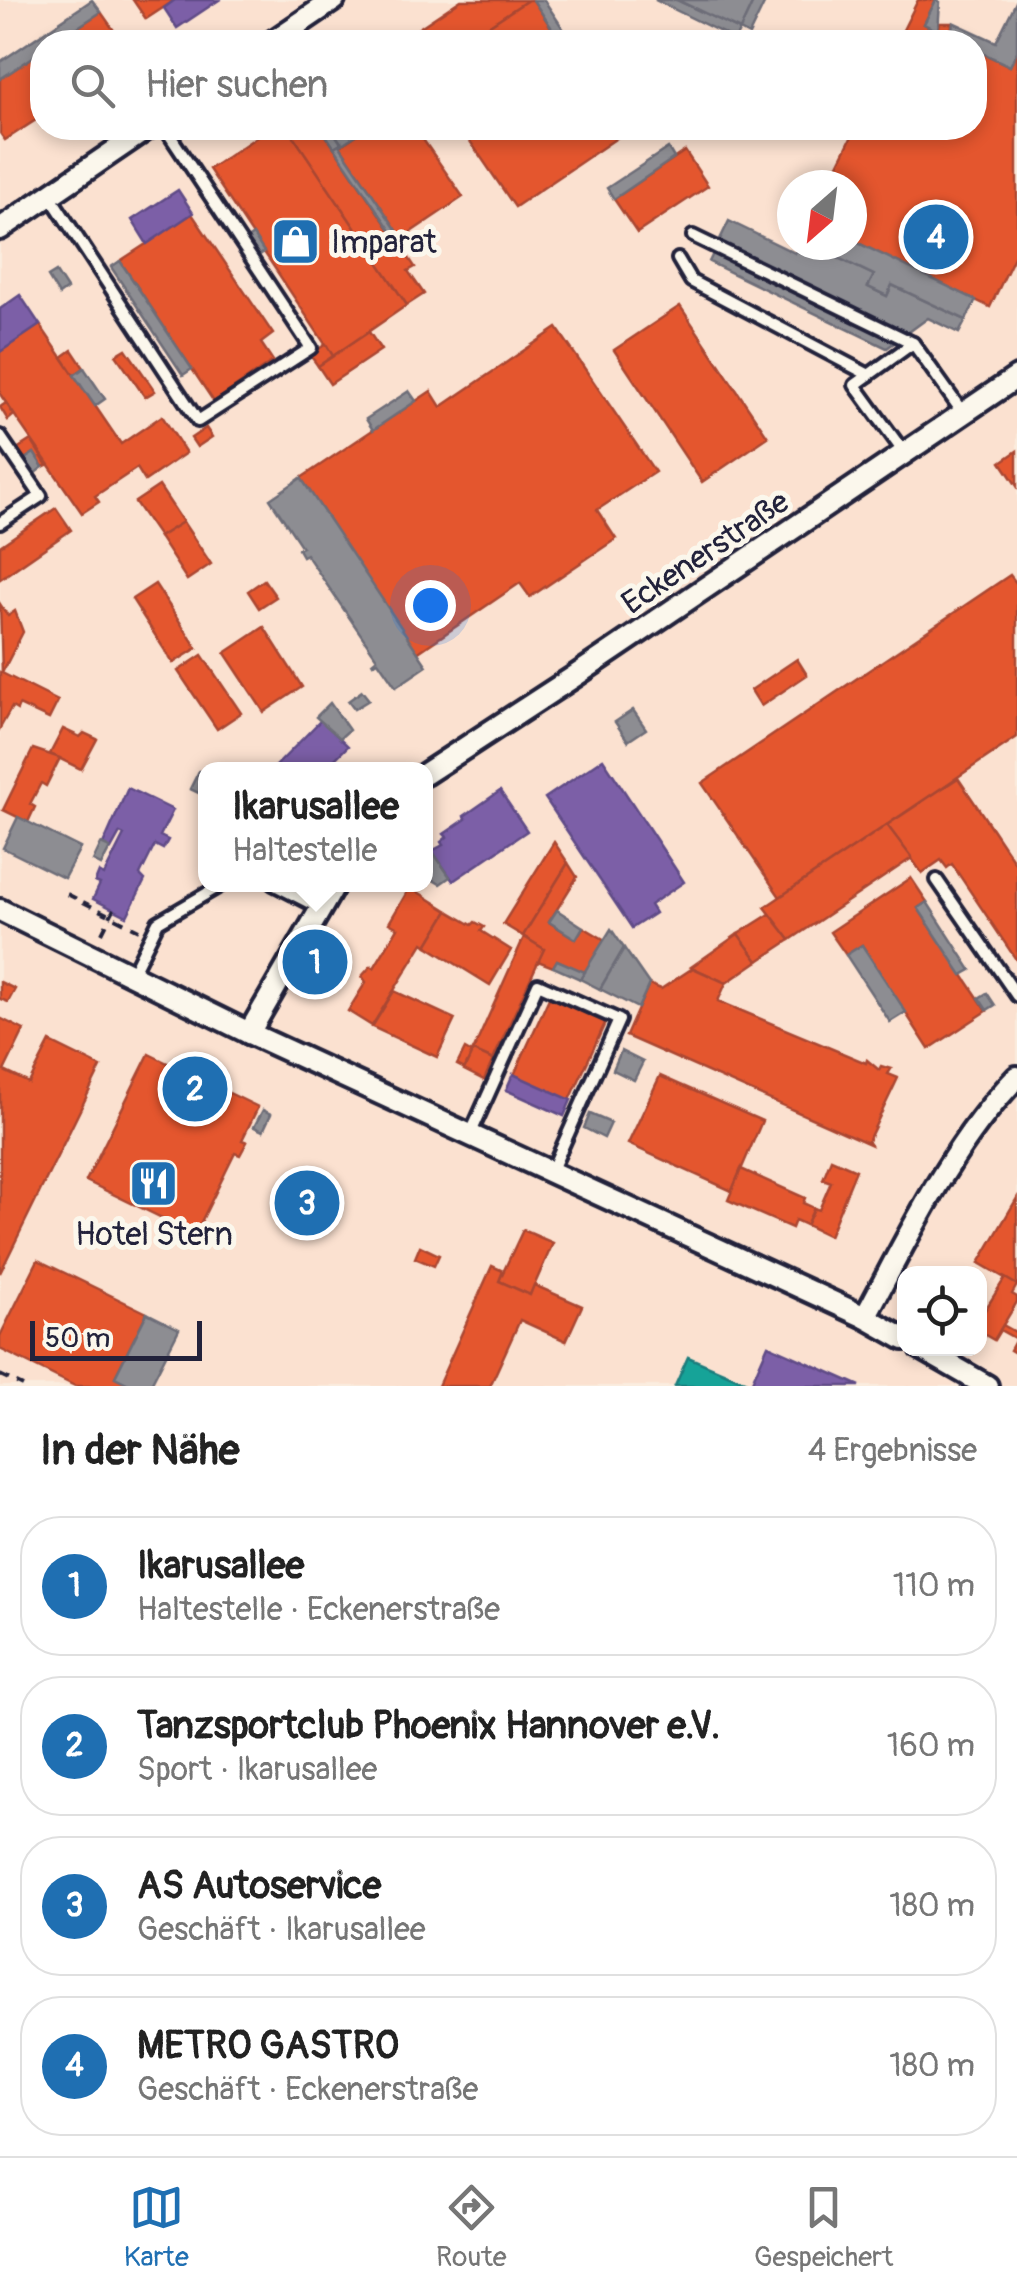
<!DOCTYPE html>
<html lang="de">
<head>
<meta charset="utf-8">
<style>
	body { margin:0; font-family:Pangolin,sans-serif; background:#f2f2f2; color:#222 }
	.controls { position:absolute; right:30px; bottom:30px; display:grid; overflow:hidden; border-radius:20px; box-shadow:0 5px 15px #0003 }
	.controls button { width:90px; height:90px; display:grid; place-items:center; padding:0; border:0; border-bottom:2px solid #e0e0e0; background:#fff; color:#222; font:50px sans-serif }
	.compass { position:absolute; left:777px; top:170px; width:90px; height:90px; border-radius:50%; background:#fff; box-shadow:0 5px 15px #0003; rotate:208deg }
	.scale { position:absolute; left:30px; bottom:25px; width:172px; box-sizing:border-box; padding-left:10px; border:5px solid #22223b; border-top:0; font-size:28px; line-height:35px; white-space:nowrap; color:#22223b; -webkit-text-stroke:8px #fbf7ec; paint-order:stroke }
	.you { position:absolute; left:430px; top:605px; width:35px; height:35px; margin:-25px; border:8px solid #fff; border-radius:50%; background:#1a73e8; box-shadow:0 0 0 15px #1a73e833 }
	.badge { display:grid; place-items:center; width:65px; height:65px; border-radius:50%; background:#1f6fb2; color:#fff; font-size:32px; font-weight:700 }
	.pin { position:absolute; translate:-50% -50%; border:5px solid #fff; box-shadow:0 2px 10px #0006 }
	.popup { position:absolute; left:198px; top:762px; width:235px; height:130px; box-sizing:border-box; display:grid; place-content:center; border-radius:20px; background:#fff; filter:drop-shadow(0 2px 8px #0005); font-size:32px; white-space:nowrap; color:#767676 }
	.popup b { font-size:38px; color:#222 }
	.popup::after { content:''; position:absolute; left:50%; top:100%; margin-left:-20px; border:20px solid transparent; border-top-color:#fff }
	.list { margin:0; padding:0; list-style:none }
	h2 { display:flex; justify-content:space-between; align-items:center; height:130px; margin:0; padding:0 40px; font-size:42px }
	h2 small { font-size:32px; font-weight:400; color:#767676 }
	.list li { display:grid; grid-template-columns:65px 1fr auto; gap:30px; align-items:center; box-sizing:border-box; height:140px; margin:0 20px 20px; padding:0 20px; border:2px solid #e0e0e0; border-radius:40px }
	.list b { display:block; font-size:38px; white-space:nowrap }
	.list p { margin:0; font-size:32px; white-space:nowrap; color:#767676 }
	.list em { font-size:32px; font-style:normal; color:#767676 }
	.icon { flex:none; width:55px; height:55px; fill:none; stroke:currentColor; stroke-width:2; stroke-linecap:round; stroke-linejoin:round }
	.map { position:relative; flex:none; width:1017px; height:1386px; overflow:hidden }
	.search { position:absolute; background:#fff; box-shadow:0 5px 15px #0003; left:30px; right:30px; top:30px; height:110px; display:flex; align-items:center; gap:25px; box-sizing:border-box; padding:0 35px; border-radius:40px; color:#767676; font-size:38px }
	.sheet { height:770px; background:#fff }
	nav { display:flex; justify-content:space-around; align-items:center; box-sizing:border-box; height:140px; border-top:2px solid #e0e0e0; background:#fff; font-size:28px; color:#767676 }
	nav a { display:grid; justify-items:center; gap:5px }
	nav .on { color:#1f6fb2 }
	.map>svg:first-child { display:block }
	.built { fill:#fbe1d0; fill-rule:evenodd }
	.shops { fill:#e4572e; stroke:#aa4732; stroke-width:2.5 }
	.offices { fill:#7b5ea7; stroke:#604c87; stroke-width:2.5 }
	.public { fill:#17a398; stroke:#1a7c7c; stroke-width:2.5 }
	.industry { fill:#8d8d92; stroke:#6d6d78; stroke-width:2.5 }
	.lines { fill:none; stroke-linecap:round; stroke-linejoin:round }
	.service-casing { stroke:#22223b; stroke-width:18 }
	.minor-casing { stroke:#22223b; stroke-width:28 }
	.path { stroke:#22223b; stroke-width:4; stroke-dasharray:10 8; stroke-linecap:butt }
	.service { stroke:#fbf7ec; stroke-width:10 }
	.minor { stroke:#fbf7ec; stroke-width:20 }
	.labels { text-anchor:middle; stroke-width:10; stroke-linejoin:round; paint-order:stroke }
	.poi-label { font-size:32px; fill:#22223b; stroke:#fbf7ec; text-anchor:start }
	.street-label { font-size:32px; fill:#22223b; stroke:#fbf7ec }
</style>
</head>
<body>
<div class="map">
<svg width="1017" height="1386" viewBox="0 0 1017 1386">
	<rect width="100%" height="100%" fill="#fbeddf"/>
	<filter id="ink" filterUnits="userSpaceOnUse"><feTurbulence type="fractalNoise" baseFrequency=".01" numOctaves="2"/><feDisplacementMap in="SourceGraphic" scale="20" xChannelSelector="R" yChannelSelector="G"/><feConvolveMatrix kernelMatrix="1 2 1 2 8 2 1 2 1" color-interpolation-filters="sRGB"/></filter>
	<g filter="url(#ink)">
		<!-- built -->
		<path class="built" d="M0 0H1017V1386H0ZM42 42H974V128H42ZM792 185H852V245H792ZM205 770H425V884H205ZM904 1274H980V1348H904Z"/>
		<!-- shops -->
		<g class="shops">
			<polygon points="133,0 175,0 146,19"/>
			<polygon points="461,0 528,0 464,42 403,42 401,40"/>
			<polygon points="528,0 533,0 561,42 464,42"/>
			<polygon points="918,0 936,0 924,24 938,31 940,23 952,23 951,37 961,42 897,42"/>
			<polygon points="101,12 122,42 55,42"/>
			<polygon points="974,49 1010,66 1017,51 1017,258 1014,257 990,307 852,240 852,185 828,185 856,128 974,128"/>
			<polygon points="42,51 42,116 5,140 0,133 0,79"/>
			<polygon points="270,128 288,128 407,305 333,356 209,169"/>
			<polygon points="288,128 321,128 415,267 408,271 424,294 407,305"/>
			<polygon points="367,128 415,128 463,197 402,238 340,146"/>
			<polygon points="461,128 628,128 630,129 515,207"/>
			<polygon points="685,151 708,186 637,233 614,199"/>
			<polygon points="192,214 273,334 261,343 273,361 214,402 120,261"/>
			<polygon points="680,306 768,437 702,482 614,350"/>
			<polygon points="40,325 121,444 162,416 186,453 145,481 137,468 95,496 99,502 82,513 0,394 0,352"/>
			<polygon points="557,328 655,472 597,510 616,539 530,597 520,583 417,653 301,478 431,391 441,407"/>
			<polygon points="369,332 381,350 330,384 318,366"/>
			<polygon points="326,344 333,356 318,366 310,355"/>
			<polygon points="126,349 155,391 145,397 116,355"/>
			<polygon points="72,350 84,368 74,375 62,357"/>
			<polygon points="6,403 14,415 8,420 0,407"/>
			<polygon points="206,428 212,437 197,447 191,438"/>
			<polygon points="31,440 47,465 43,467 34,453 25,459 17,449"/>
			<polygon points="1017,451 1017,486 1001,462"/>
			<polygon points="159,486 183,522 159,537 135,502"/>
			<polygon points="56,508 71,530 0,579 0,546"/>
			<polygon points="183,522 211,564 187,580 159,537"/>
			<polygon points="1010,575 1017,584 1017,737 780,897 702,783"/>
			<polygon points="264,580 276,597 259,608 248,591"/>
			<polygon points="155,584 197,648 173,663 132,599"/>
			<polygon points="0,604 8,616 15,611 23,632 2,673"/>
			<polygon points="264,627 302,687 264,712 225,653"/>
			<polygon points="202,655 241,713 217,729 178,671"/>
			<polygon points="797,659 807,675 761,706 751,690"/>
			<polygon points="0,672 58,701 49,719 19,705 17,710 12,707 0,728"/>
			<polygon points="63,729 80,737 84,733 97,739 81,769 50,754"/>
			<polygon points="33,749 60,758 46,786 41,783 30,804 35,807 28,822 3,810"/>
			<polygon points="958,778 1017,866 1017,961 952,864 947,868 941,860 922,873 887,825"/>
			<polygon points="887,825 912,858 790,940 765,907"/>
			<polygon points="554,842 568,863 523,936 503,924"/>
			<polygon points="568,863 577,877 549,922 576,939 583,927 605,940 585,973 557,960 553,967 538,961 544,949 523,936"/>
			<polygon points="911,878 927,902 918,908 987,1011 929,1049 862,945 846,955 830,932"/>
			<polygon points="410,887 448,911 427,946 423,943 372,1026 348,1011 366,982 362,976 371,966 374,968 398,928 389,923"/>
			<polygon points="448,911 472,925 475,922 484,927 481,931 511,950 490,985 427,946"/>
			<polygon points="770,914 790,940 758,961 738,934"/>
			<polygon points="738,934 758,961 726,983 691,967"/>
			<polygon points="524,937 544,949 493,1060 473,1051"/>
			<polygon points="693,968 726,983 718,1001 866,1063 867,1060 879,1070 881,1066 891,1069 888,1074 898,1078 868,1141 870,1144 626,1036 649,984 661,989"/>
			<polygon points="0,982 15,989 8,1002 0,999"/>
			<polygon points="394,991 455,1019 437,1057 372,1027"/>
			<polygon points="550,996 606,1021 570,1100 514,1075"/>
			<polygon points="0,1018 24,1030 4,1071 29,1083 50,1042 101,1067 0,1273"/>
			<polygon points="465,1049 472,1053 465,1069 457,1065"/>
			<polygon points="473,1051 493,1060 484,1080 464,1070"/>
			<polygon points="149,1054 258,1107 242,1140 247,1142 240,1155 235,1153 195,1234 86,1181"/>
			<polygon points="660,1076 762,1121 732,1191 628,1144"/>
			<polygon points="831,1159 856,1170 829,1236 806,1225 814,1208 819,1210 831,1182 823,1179"/>
			<polygon points="741,1169 805,1198 803,1203 814,1208 806,1225 795,1220 792,1228 728,1200"/>
			<polygon points="1017,1198 1017,1285 979,1263"/>
			<polygon points="523,1230 553,1243 530,1295 499,1281"/>
			<polygon points="420,1246 439,1255 434,1266 415,1258"/>
			<polygon points="38,1260 147,1313 115,1377 133,1386 75,1386 0,1349 0,1336"/>
			<polygon points="492,1266 503,1271 499,1281 530,1295 534,1285 582,1306 566,1341 520,1320 490,1386 438,1386"/>
			<polygon points="1005,1278 1017,1285 1012,1294 1017,1297 1017,1302 994,1340 980,1332 980,1318"/>
			<polygon points="1003,1325 1017,1333 1017,1354 1010,1350 1016,1339 1000,1330"/>
		</g>
		<!-- offices -->
		<g class="offices">
			<polygon points="175,0 219,0 177,28 164,8"/>
			<polygon points="178,190 193,213 147,244 132,220"/>
			<polygon points="20,295 40,325 0,352 0,309"/>
			<polygon points="321,720 348,746 324,770 279,770 276,766"/>
			<polygon points="603,759 684,882 650,905 655,913 632,928 545,798"/>
			<polygon points="128,788 173,810 160,836 168,840 163,849 155,845 140,875 145,880 127,916 93,899 100,884 95,882 99,872 104,875 124,835 120,833 111,849 103,845"/>
			<polygon points="500,791 527,831 453,881 432,851 443,845 441,842 447,837 444,834 466,819 464,816"/>
			<polygon points="513,1074 571,1100 564,1116 506,1090"/>
			<polygon points="768,1345 860,1386 750,1386"/>
		</g>
		<!-- public -->
		<polygon class="public" points="688,1357 751,1384 750,1386 675,1386"/>
		<!-- industry -->
		<g class="industry">
			<polygon points="92,0 101,12 55,42 42,42 42,51 0,79 0,62"/>
			<polygon points="533,0 544,0 572,42 561,42"/>
			<polygon points="655,0 677,0 740,30 735,39"/>
			<polygon points="677,0 754,0 740,30"/>
			<polygon points="754,0 766,0 749,35 740,30"/>
			<polygon points="936,0 940,2 938,31 924,24"/>
			<polygon points="1017,0 1017,51 1010,66 974,49 974,42 961,42 951,37 953,22 996,42"/>
			<polygon points="321,128 331,128 341,143 334,147"/>
			<polygon points="331,128 367,128 342,144"/>
			<polygon points="341,143 340,146 402,238 398,241 334,147"/>
			<polygon points="668,148 674,158 614,199 607,188"/>
			<polygon points="729,221 795,253 799,245 811,245 874,275 868,287 887,296 892,285 966,320 959,333 928,318 887,348 709,262"/>
			<polygon points="253,235 264,252 254,259 243,242"/>
			<polygon points="852,240 976,300 966,320 892,285 887,296 868,287 874,275 811,245 852,245"/>
			<polygon points="120,261 192,369 183,375 111,267"/>
			<polygon points="56,272 67,289 59,295 48,277"/>
			<polygon points="84,368 105,399 95,406 74,375"/>
			<polygon points="409,391 416,401 373,430 366,419"/>
			<polygon points="34,453 43,467 34,474 25,459"/>
			<polygon points="301,478 427,666 396,687 378,661 373,664 372,662 377,658 306,554 302,556 298,549 302,547 270,499"/>
			<polygon points="362,691 369,700 354,709 348,701"/>
			<polygon points="330,703 349,730 340,738 316,717"/>
			<polygon points="633,710 646,729 628,741 615,722"/>
			<polygon points="199,771 205,774 205,796 190,789"/>
			<polygon points="18,817 80,848 64,878 3,848"/>
			<polygon points="101,844 110,848 101,865 93,861"/>
			<polygon points="433,852 450,877 440,884 425,875 425,863"/>
			<polygon points="927,902 971,970 962,975 918,908"/>
			<polygon points="557,910 583,927 576,939 549,922"/>
			<polygon points="611,929 624,948 600,989 580,979"/>
			<polygon points="862,945 906,1012 890,1022 846,955"/>
			<polygon points="624,948 649,984 638,1008 600,989"/>
			<polygon points="557,960 585,972 580,979 553,967"/>
			<polygon points="987,993 995,1005 987,1010 979,998"/>
			<polygon points="621,1051 643,1062 634,1080 613,1070"/>
			<polygon points="263,1110 271,1114 263,1131 254,1127"/>
			<polygon points="590,1114 611,1123 604,1138 584,1128"/>
			<polygon points="147,1313 179,1329 150,1386 133,1386 115,1377"/>
		</g>
		<g class="lines">
			<defs>
				<g id="service">
					<polyline points="50,196 198,421 311,348 165,128"/>
					<polyline points="693,236 913,343"/>
					<polyline points="678,259 691,281 869,375"/>
					<polyline points="0,436 41,496 0,523"/>
					<polyline points="905,454 855,385 913,343 963,413"/>
					<polyline points="937,880 1017,996"/>
					<polyline points="273,884 320,908"/>
					<polyline points="132,974 158,922 223,884"/>
					<polyline points="470,1135 538,984 619,1020 551,1172"/>
				</g>
				<g id="minor">
					<polyline points="272,42 334,0"/>
					<polyline points="0,229 148,128"/>
					<polyline points="425,774 572,678 1017,377"/>
					<polyline points="0,910 249,1033 865,1317 904,1339"/>
					<polyline points="249,1033 335,884"/>
					<path d="M865 1317C909 1235 952 1144 1017 1077"/>
					<polyline points="921,1348 987,1386"/>
				</g>
			</defs>
			<!-- service casing -->
			<use href="#service" class="service-casing"/>
			<!-- minor casing -->
			<use href="#minor" class="minor-casing"/>
			<!-- path -->
			<g class="path">
				<polyline points="67,894 139,930"/>
				<polyline points="102,933 114,909"/>
				<polyline points="0,1375 23,1386"/>
			</g>
			<!-- service -->
			<use href="#service" class="service"/>
			<!-- minor -->
			<use href="#minor" class="minor"/>
		</g>
	</g>
	<!-- icons -->
	<defs>
		<symbol id="shop-square" viewBox="-11 -11 22 22"><rect x="-9" y="-9" width="18" height="18" rx="4" fill="#1f6fb2" stroke="#fbf7ec"/><path d="M-5-2.5h2.3a2.7 3.5 0 0 1 5.4 0H5L5.5 6h-11ZM-1.5-2.5h3a1.5 2.3 0 0 0-3 0Z" fill="#fff"/></symbol>
		<symbol id="restaurant-square" viewBox="-11 -11 22 22"><rect x="-9" y="-9" width="18" height="18" rx="4" fill="#1f6fb2" stroke="#fbf7ec"/><path d="M-5-6h1v4h1v-4h1v4h1v-4h1v5L-1.5 .5V6h-2V.5L-5-1ZM5-6V6H3V1.5H1.5Q1.5-4 5-6Z" fill="#fff"/></symbol>
	</defs>
	<g fill-rule="evenodd">
		<use href="#shop-square" x="268" y="214" width="55" height="55"/>
		<use href="#restaurant-square" x="126" y="1156" width="55" height="55"/>
	</g>
	<g class="labels">
		<!-- poi labels -->
		<g class="poi-label">
			<text x="331" y="253">Imparat</text>
			<text x="154" y="1245" text-anchor="middle">Hotel Stern</text>
		</g>
		<!-- street labels -->
		<g class="street-label">
			<text transform="translate(705 552) rotate(-34)" y="11">Eckenerstraße</text>
		</g>
	</g>
</svg>
<div class="controls">
<button><svg class="icon" aria-label="locate" viewBox="0 0 24 24"><circle cx="12" cy="12" r="6"/><path d="M12 2v4M12 18v4M2 12h4M18 12h4"/></svg></button>
</div>
<svg class="compass" viewBox="-18 -18 36 36"><path d="M0-13l5 13h-10z" fill="#e53935"/><path d="M0 13l5-13h-10z" fill="#767676"/></svg>
<div class="scale">50 m</div>
<div class="you"></div>
<div class="pin badge" style="left:315px;top:962px">1</div>
<div class="popup"><b>Ikarusallee</b>Haltestelle</div>
<div class="pin badge" style="left:195px;top:1089px">2</div>
<div class="pin badge" style="left:307px;top:1203px">3</div>
<div class="pin badge" style="left:936px;top:237px">4</div>
<div class="search"><svg class="icon" aria-label="search" viewBox="0 0 24 24"><circle cx="10" cy="10" r="6"/><path d="M15 15l6 6"/></svg>Hier suchen</div>
</div>
<section class="sheet">
<h2>In der Nähe<small>4 Ergebnisse</small></h2>
<ul class="list">
<li><span class="badge">1</span><div><b>Ikarusallee</b><p>Haltestelle · Eckenerstraße</p></div><em>110 m</em></li>
<li><span class="badge">2</span><div><b>Tanzsportclub Phoenix Hannover e.V.</b><p>Sport · Ikarusallee</p></div><em>160 m</em></li>
<li><span class="badge">3</span><div><b>AS Autoservice</b><p>Geschäft · Ikarusallee</p></div><em>180 m</em></li>
<li><span class="badge">4</span><div><b>METRO GASTRO</b><p>Geschäft · Eckenerstraße</p></div><em>180 m</em></li>
</ul>
</section>
<nav>
<a class="on"><svg class="icon" aria-label="map" viewBox="0 0 24 24"><path d="M3 6l6-2 6 2 6-2v14l-6 2-6-2-6 2zM9 4v14M15 6v14"/></svg>Karte</a>
<a><svg class="icon" aria-label="directions" viewBox="0 0 24 24"><path d="M12 3l9 9-9 9-9-9zM9 14v-3h6M13 9l2 2-2 2"/></svg>Route</a>
<a><svg class="icon" aria-label="saved" viewBox="0 0 24 24"><path d="M7 4h10v16l-5-4-5 4z"/></svg>Gespeichert</a>
</nav>
</body>
</html>
